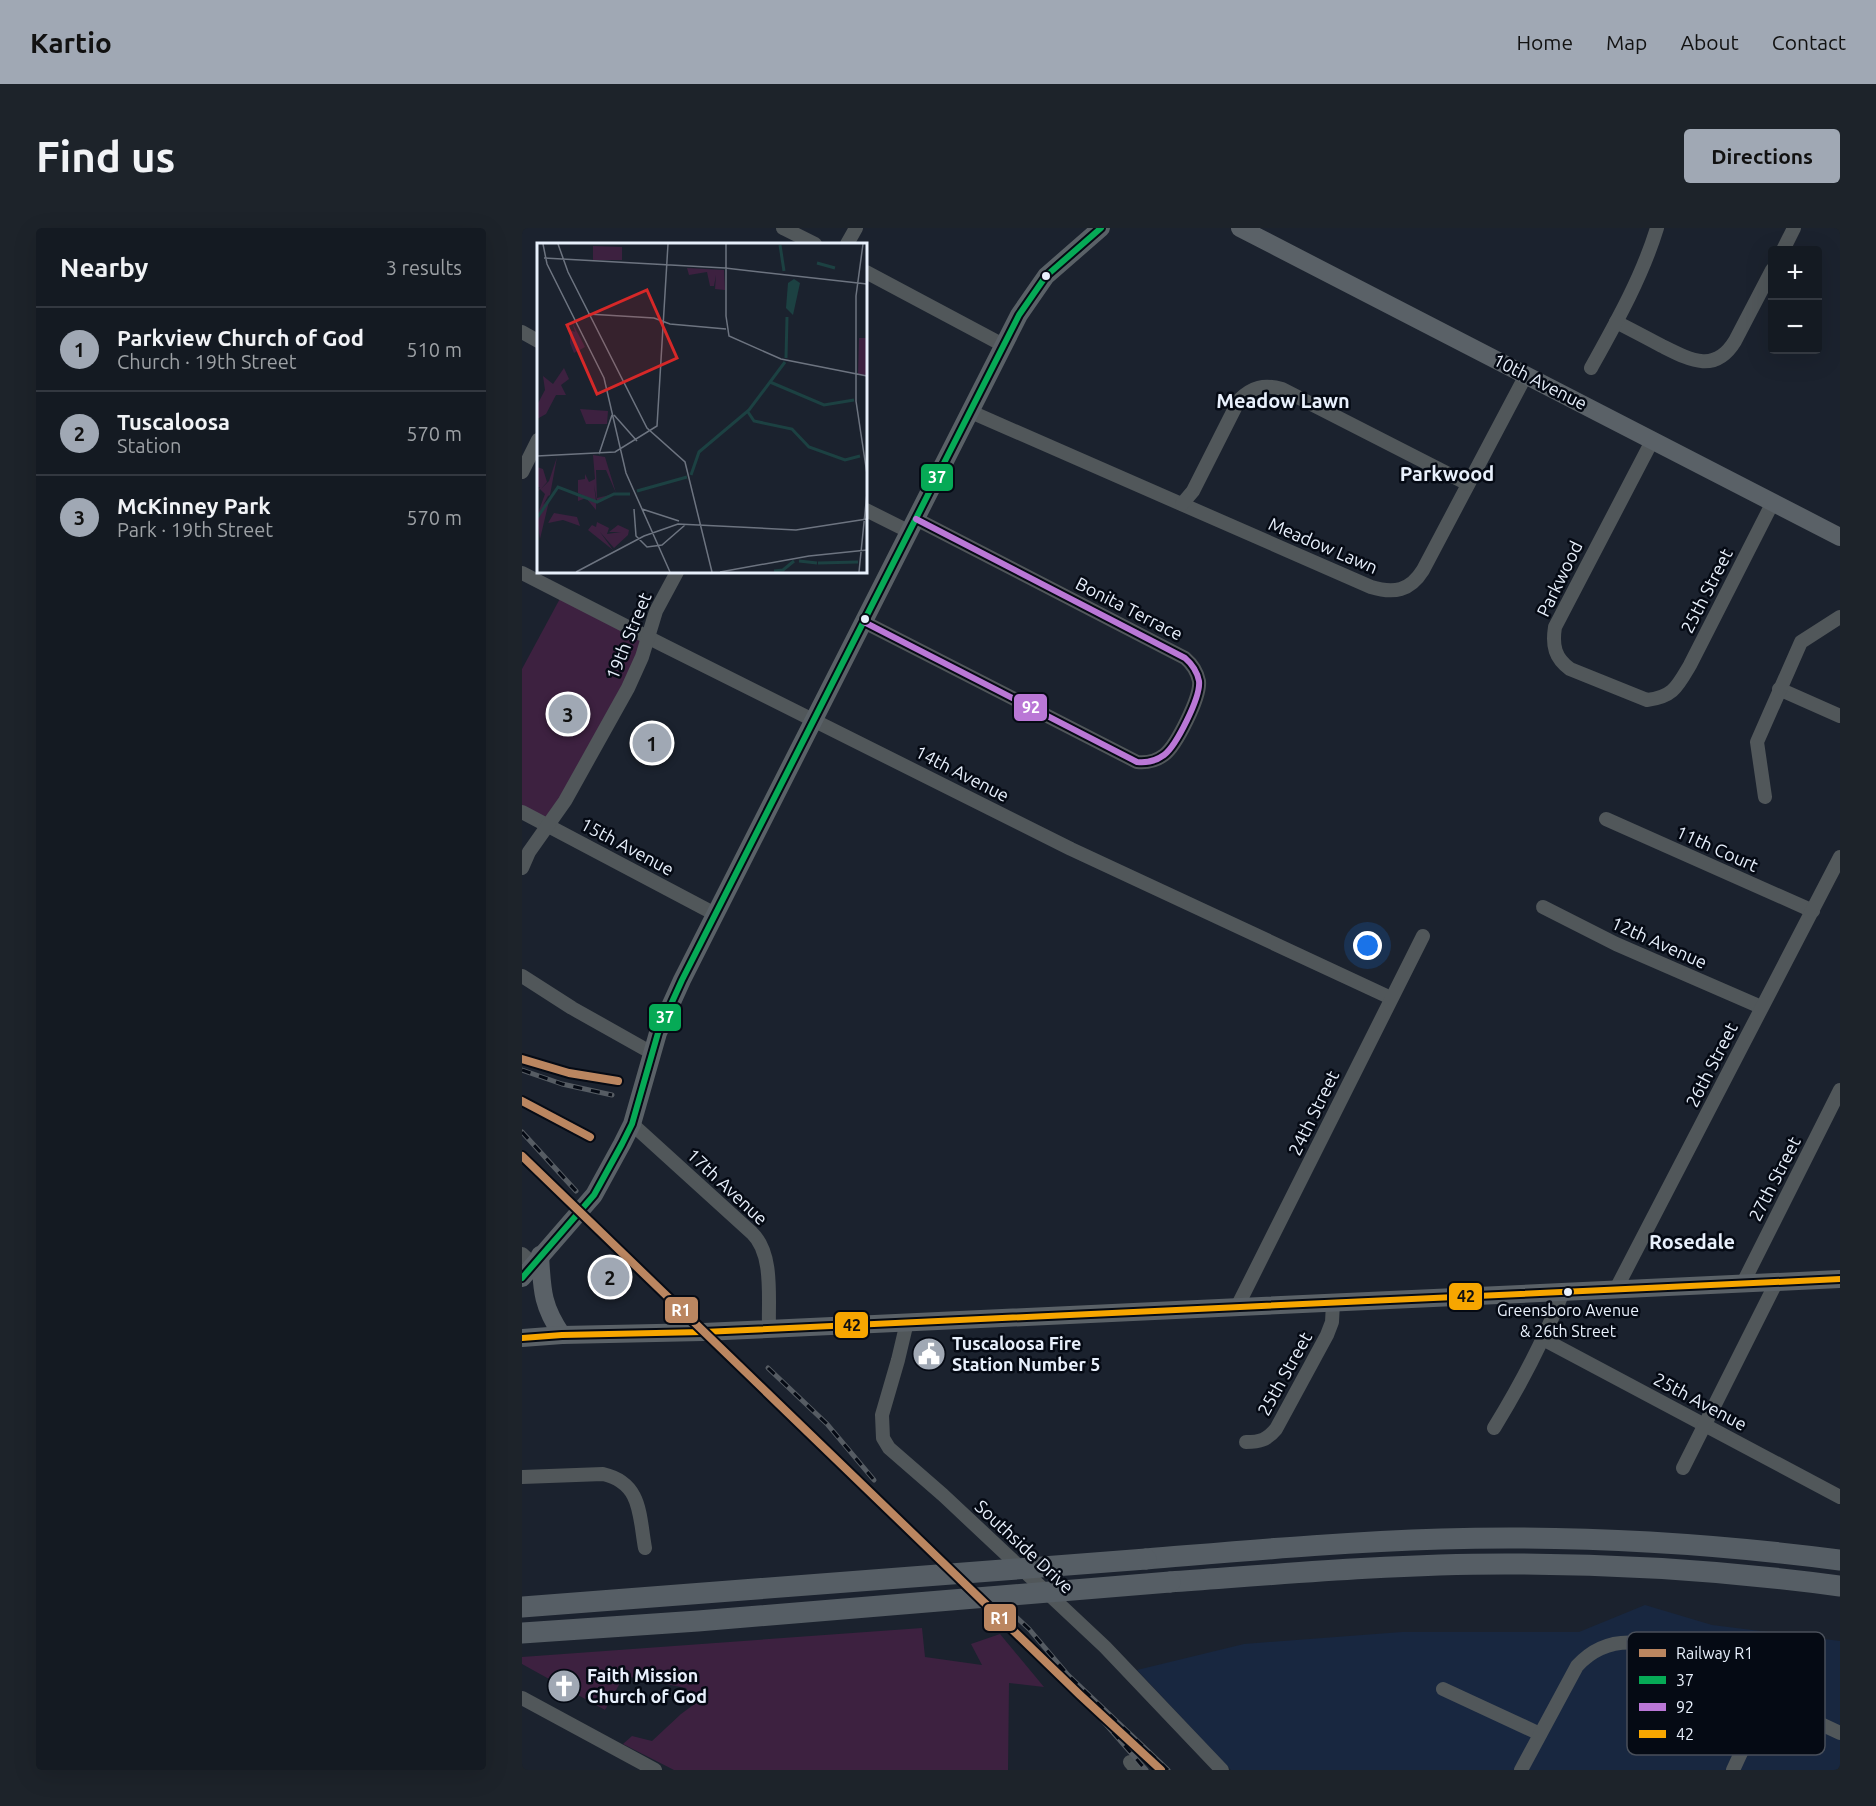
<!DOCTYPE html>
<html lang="en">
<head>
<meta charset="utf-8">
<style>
	body { margin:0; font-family:Ubuntu,sans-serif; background:#1d232a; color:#f1f3f6 }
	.controls { position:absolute; right:18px; top:18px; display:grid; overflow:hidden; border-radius:6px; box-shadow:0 6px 24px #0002 }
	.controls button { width:54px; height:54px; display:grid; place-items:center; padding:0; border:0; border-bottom:2px solid #333840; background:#141a22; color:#f1f3f6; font:30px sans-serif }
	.you { position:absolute; left:846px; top:718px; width:21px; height:21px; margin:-15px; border:4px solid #fff; border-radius:50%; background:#1a73e8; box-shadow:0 0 0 9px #1a73e833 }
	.badge { display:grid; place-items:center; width:39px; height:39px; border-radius:50%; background:#a0a8b4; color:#111; font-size:20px; font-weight:700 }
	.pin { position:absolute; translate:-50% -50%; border:3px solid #fff; box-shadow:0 2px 6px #0006 }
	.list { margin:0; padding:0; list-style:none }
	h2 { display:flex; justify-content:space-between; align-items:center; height:78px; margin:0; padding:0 24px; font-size:26px }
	h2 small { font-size:20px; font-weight:400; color:#9da1a5 }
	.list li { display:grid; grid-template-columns:39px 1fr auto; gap:18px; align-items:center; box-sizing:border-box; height:84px; padding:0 24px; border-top:2px solid #333840 }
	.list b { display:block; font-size:22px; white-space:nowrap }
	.list p { margin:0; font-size:20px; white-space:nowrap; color:#9da1a5 }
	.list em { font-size:20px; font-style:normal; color:#9da1a5 }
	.map { position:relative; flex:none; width:1318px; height:1542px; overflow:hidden; border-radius:6px }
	header { display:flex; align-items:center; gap:36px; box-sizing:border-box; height:84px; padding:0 30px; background:#a0a8b4; color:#111 }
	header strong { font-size:28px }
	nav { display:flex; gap:33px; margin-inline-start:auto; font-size:21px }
	.intro { display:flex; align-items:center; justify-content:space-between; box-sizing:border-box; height:144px; padding:0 36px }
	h1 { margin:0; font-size:42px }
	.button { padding:15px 27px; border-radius:6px; background:#a0a8b4; color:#111; font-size:21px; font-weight:700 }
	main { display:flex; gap:36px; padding:0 36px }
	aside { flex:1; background:#141a22; border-radius:6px; box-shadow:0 6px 24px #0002 }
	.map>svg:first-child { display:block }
	.built { fill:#182740 }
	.green { fill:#3d2140 }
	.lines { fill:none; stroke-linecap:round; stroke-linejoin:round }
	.minor { stroke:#51575a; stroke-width:14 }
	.major { stroke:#5a6167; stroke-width:18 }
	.highway { stroke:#565e65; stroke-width:21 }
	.rail-casing { stroke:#565c63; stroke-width:5 }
	.rail { stroke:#050a14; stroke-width:3; stroke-dasharray:9; stroke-linecap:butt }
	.highway-bridge { stroke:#565e65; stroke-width:21 }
	.bus-1-casing { stroke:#050a14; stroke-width:10 }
	.bus-2-casing { stroke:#050a14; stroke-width:10 }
	.bus-3-casing { stroke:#050a14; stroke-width:10 }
	.bus-1 { stroke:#06aa56; stroke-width:6 }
	.bus-2 { stroke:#ba77d6; stroke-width:6 }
	.bus-3 { stroke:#f7a600; stroke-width:6 }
	.rail-1-casing { stroke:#050a14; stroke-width:12 }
	.rail-1 { stroke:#bb8660; stroke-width:8 }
	.bus-dot { fill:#e8f0fc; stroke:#050a14; stroke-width:2 }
	.labels { text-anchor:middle; stroke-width:5; stroke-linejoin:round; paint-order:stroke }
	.bus-label { font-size:16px; fill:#e8f0fc; stroke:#050a14 }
	.street-label { font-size:18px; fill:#e8f0fc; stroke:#050a14 }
	.poi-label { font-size:18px; font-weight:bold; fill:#e8f0fc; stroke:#050a14; text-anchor:start }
	.neighbourhood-label { font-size:20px; font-weight:bold; fill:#e8f0fc; stroke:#050a14 }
	.inset-river { fill:none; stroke:#1c4142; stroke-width:3 }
	.inset-road { fill:none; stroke:#6d7480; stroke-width:1.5 }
	.view { fill:#d62828; fill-opacity:0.15; stroke:#d62828; stroke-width:3 }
	.inset-edge { fill:none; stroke:#e8f0fc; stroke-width:3 }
	.key { fill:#050a14; stroke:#494f5a; stroke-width:1.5 }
	.key-label { font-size:16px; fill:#e8f0fc }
	.line-badge { stroke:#050a14; stroke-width:2 }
	.badge-label { font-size:16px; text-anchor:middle; font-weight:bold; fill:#fff }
	.pale-badge-label { font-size:16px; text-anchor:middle; font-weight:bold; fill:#111 }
</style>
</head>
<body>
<header>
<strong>Kartio</strong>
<nav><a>Home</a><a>Map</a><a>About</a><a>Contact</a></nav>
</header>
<div class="intro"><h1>Find us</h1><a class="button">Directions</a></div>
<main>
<aside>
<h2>Nearby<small>3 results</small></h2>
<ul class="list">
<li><span class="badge">1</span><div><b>Parkview Church of God</b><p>Church · 19th Street</p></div><em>510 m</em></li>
<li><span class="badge">2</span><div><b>Tuscaloosa</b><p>Station</p></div><em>570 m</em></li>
<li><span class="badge">3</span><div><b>McKinney Park</b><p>Park · 19th Street</p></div><em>570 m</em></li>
</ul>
</aside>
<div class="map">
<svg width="1318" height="1542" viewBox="0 0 1318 1542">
	<rect width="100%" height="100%" fill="#1b222e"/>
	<!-- built -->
	<polygon class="built" points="1123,1377 1190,1397 1318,1413 1318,1542 709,1542 615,1442 722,1416 880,1404 1057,1404"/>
	<!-- green -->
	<g class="green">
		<polygon points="41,365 127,410 27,598 0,584 0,441"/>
		<polygon points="400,1400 403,1429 460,1437 449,1416 478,1406 522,1459 487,1455 486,1542 152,1542 101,1516 110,1508 130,1513 159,1486 174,1475 164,1460 102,1448 83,1482 0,1436 0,1429"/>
	</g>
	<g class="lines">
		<!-- minor -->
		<g class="minor">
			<polyline points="261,0 293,16"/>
			<polyline points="325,16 334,0"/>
			<polyline points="1261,22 1272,0"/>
			<polyline points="344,44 481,117"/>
			<path d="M1094 94C1110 102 1125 110 1140 118 1168 132 1193 146 1213 113L1250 42"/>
			<polyline points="0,104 16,113"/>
			<path d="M1069 140C1094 95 1120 49 1135 0"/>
			<path d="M449 184 849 359C872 366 888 363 901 342L1004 147"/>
			<path d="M1130 213 1033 399C1030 418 1033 430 1048 441L1125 472C1151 469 1155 459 1168 437L1251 274"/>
			<polyline points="0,244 16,212"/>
			<path d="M660 276 671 263 717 172C730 159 742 156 760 161L946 256"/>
			<polyline points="344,282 388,304"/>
			<polyline points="0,345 141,417 549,621 869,770"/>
			<path d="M342 394 615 534C625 535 634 533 642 527 654 518 679 469 677 453 675 443 670 436 663 430L394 291"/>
			<polyline points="1257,461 1318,488"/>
			<polyline points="1243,569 1235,514 1279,414 1318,389"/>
			<polyline points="0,584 193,686"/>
			<polyline points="1084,591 1291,683"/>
			<polyline points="0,640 7,624 43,573 106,460 120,429 134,383 155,344"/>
			<polyline points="1021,679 1094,716 1239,779"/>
			<polyline points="0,748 50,780 130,825"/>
			<path d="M110 896 230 1005C252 1026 246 1071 247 1099"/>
			<polyline points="0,1026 11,1036"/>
			<polyline points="1221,1055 1318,862"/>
			<polyline points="1094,1061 1318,629"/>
			<polyline points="715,1079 901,708"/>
			<polyline points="385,1094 376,1132 360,1187 361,1210 367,1220 421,1267 583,1419 700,1542"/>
			<polyline points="1021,1111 1318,1269"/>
			<path d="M972 1200C999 1156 1022 1112 1041 1064"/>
			<path d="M724 1214C738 1214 745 1212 754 1201L805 1107 810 1094 811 1075"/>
			<polyline points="1161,1240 1255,1053"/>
			<path d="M0 1249 81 1246C120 1255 117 1287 123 1320"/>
			<polyline points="921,1461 1018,1506"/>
			<polyline points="0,1470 133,1542"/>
			<polyline points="608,1534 615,1542"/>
			<path d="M999 1542 1055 1438C1076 1415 1102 1410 1132 1418L1318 1505"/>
			<polyline points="1211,1542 1244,1471"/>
		</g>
		<!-- major -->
		<g class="major">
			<polyline points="718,0 1318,309"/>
			<path d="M18 1027C20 1062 20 1078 40 1107"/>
			<polyline points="0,1050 72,967 100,916 110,896 136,805 160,752 497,87 524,48 579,0"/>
			<polyline points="0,1110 40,1107 181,1104 1318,1051"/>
		</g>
		<!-- highway -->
		<g class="highway">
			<path d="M624 1331C722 1323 820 1314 919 1311 1052 1307 1186 1315 1318 1332"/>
			<path d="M648 1354C760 1346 871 1336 983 1336 1095 1336 1207 1343 1318 1358"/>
		</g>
		<defs>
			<g id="rail">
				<polyline points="0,831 47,845 96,853"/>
				<polyline points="0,842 40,856 90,867"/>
				<polyline points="0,873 68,909"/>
				<polyline points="0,904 54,963"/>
				<polyline points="246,1140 305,1196 352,1252"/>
				<polyline points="475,1371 507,1401 546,1447 646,1542"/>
				<polyline points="567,1477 624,1542"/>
			</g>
		</defs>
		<!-- rail casing -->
		<use href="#rail" class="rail-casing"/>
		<!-- rail -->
		<use href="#rail" class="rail"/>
		<!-- highway-bridge -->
		<g class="highway-bridge">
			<polyline points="0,1379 624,1331"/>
			<polyline points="0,1405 176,1393 648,1354"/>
		</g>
		<defs>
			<polyline id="bus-1" points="0,1050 72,967 100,916 110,896 136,805 160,752 497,87 524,48 579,0"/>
			<path id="bus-2" d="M342 394 615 534C625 535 634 533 642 527 654 518 679 469 677 453 675 443 670 436 663 430L394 291"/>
			<polyline id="bus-3" points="0,1110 40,1107 181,1104 1318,1051"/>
		</defs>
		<!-- bus-1 casing -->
		<use href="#bus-1" class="bus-1-casing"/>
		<!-- bus-2 casing -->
		<use href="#bus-2" class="bus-2-casing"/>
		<!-- bus-3 casing -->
		<use href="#bus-3" class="bus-3-casing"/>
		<!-- bus-1 -->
		<use href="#bus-1" class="bus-1"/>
		<!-- bus-2 -->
		<use href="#bus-2" class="bus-2"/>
		<!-- bus-3 -->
		<use href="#bus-3" class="bus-3"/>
		<defs>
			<g id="rail-1">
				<polyline points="0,831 47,845 96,853"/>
				<polyline points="0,873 68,909"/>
				<polyline points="0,928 558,1467 639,1542"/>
			</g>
		</defs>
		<!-- rail-1 casing -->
		<use href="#rail-1" class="rail-1-casing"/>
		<!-- rail-1 -->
		<use href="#rail-1" class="rail-1"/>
	</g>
	<!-- icons -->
	<defs>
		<symbol id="civic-disc" viewBox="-11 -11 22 22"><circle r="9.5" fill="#a0a8b4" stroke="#050a14"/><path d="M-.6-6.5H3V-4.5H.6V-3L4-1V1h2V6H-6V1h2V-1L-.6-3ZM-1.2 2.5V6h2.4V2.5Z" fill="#fff"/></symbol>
		<symbol id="church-disc" viewBox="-11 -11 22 22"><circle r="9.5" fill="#a0a8b4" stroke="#050a14"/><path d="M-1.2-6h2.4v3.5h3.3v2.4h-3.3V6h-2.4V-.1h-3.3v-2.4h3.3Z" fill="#fff"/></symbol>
	</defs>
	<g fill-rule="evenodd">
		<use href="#civic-disc" x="388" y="1107" width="38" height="38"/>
		<use href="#church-disc" x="23" y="1439" width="38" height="38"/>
	</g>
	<!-- markers -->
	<g class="bus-dot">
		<circle cx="524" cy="48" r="5"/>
		<circle cx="343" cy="391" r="5"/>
		<circle cx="1046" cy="1064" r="5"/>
	</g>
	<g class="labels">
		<!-- bus labels -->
		<g class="bus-label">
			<text x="1046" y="1088">Greensboro Avenue<tspan x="1046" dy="21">&amp; 26th Street</tspan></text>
		</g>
		<!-- street labels -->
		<g class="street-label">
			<text transform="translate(1018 154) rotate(27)" y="6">10th Avenue</text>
			<text transform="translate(801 318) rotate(23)" y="6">Meadow Lawn</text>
			<text transform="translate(1038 351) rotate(-64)" y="6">Parkwood</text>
			<text transform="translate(1185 363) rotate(-63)" y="6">25th Street</text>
			<text transform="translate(607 381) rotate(27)" y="6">Bonita Terrace</text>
			<text transform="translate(107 408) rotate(-68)" y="6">19th Street</text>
			<text transform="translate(440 546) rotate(27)" y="6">14th Avenue</text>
			<text transform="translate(105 619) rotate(28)" y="6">15th Avenue</text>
			<text transform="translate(1195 621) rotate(24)" y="6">11th Court</text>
			<text transform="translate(1137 715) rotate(24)" y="6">12th Avenue</text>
			<text transform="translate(1190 837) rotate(-63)" y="6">26th Street</text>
			<text transform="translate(792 885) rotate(-64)" y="6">24th Street</text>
			<text transform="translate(1253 951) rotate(-63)" y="6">27th Street</text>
			<text transform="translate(205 959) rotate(43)" y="6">17th Avenue</text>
			<text transform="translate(763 1146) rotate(-61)" y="6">25th Street</text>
			<text transform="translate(1178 1174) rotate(28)" y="6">25th Avenue</text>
			<text transform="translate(502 1319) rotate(43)" y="6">Southside Drive</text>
		</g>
		<!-- poi labels -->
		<g class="poi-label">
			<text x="430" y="1122">Tuscaloosa Fire<tspan x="430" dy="21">Station Number 5</tspan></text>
			<text x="65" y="1454">Faith Mission<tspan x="65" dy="21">Church of God</tspan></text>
		</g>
		<!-- neighbourhood labels -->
		<g class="neighbourhood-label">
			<text x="761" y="180">Meadow Lawn</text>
			<text x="925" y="253">Parkwood</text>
			<text x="1170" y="1021">Rosedale</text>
		</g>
	</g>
	<!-- overview -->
	<g transform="translate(15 15)">
		<rect width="330" height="330" fill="#1b222e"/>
		<path d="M56 3 85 4V17H56ZM150 25 187 27 188 47 178 46 179 32 177 43H173L170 29 152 32ZM35 79 48 104 37 110 33 100V87L38 89ZM322 95H330V132H321ZM27 125 32 136 24 142 29 152H19L9 171 0 176V162L8 147 6 133 16 141ZM43 166 71 168 70 181H49ZM56 212 68 214 79 250 69 227H59L60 255 77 251 60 258 57 242 59 258 50 254 59 259V267L49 255 41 258V252H45L41 250V237L48 236V231L52 239 58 236ZM20 214 13 252 11 253 6 262 13 254 3 296 0 276 4 271 0 273 8 251 3 246 0 249 3 244H0V224L6 226 10 239 4 246 12 238ZM17 270 40 274 43 283 26 277 11 280ZM60 279 72 285 70 291 84 289H72L81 282 92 287 91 292 77 305 63 289 76 307 51 287 55 282 59 284Z" fill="#3d2140"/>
		<path d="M257 36 263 40 256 72 249 65 251 40Z" fill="#1c4142"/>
		<path class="inset-river" d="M243 2 247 28M280 20 298 25M249 115 250 74M233 139 287 162 317 157M211 169 217 178 255 186 272 204 308 217 323 213M154 232 162 209 212 167 248 119M100 248 150 234M0 275 21 244 60 259 77 251H93M262 318 280 320M281 320 321 319M237 328 246 327 257 318"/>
		<path class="inset-road" d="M6 1 10 21 67 135 89 230 133 329M21 1 31 29 110 185 148 219 175 329M189 1V73L192 93 244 116 330 133M326 1 319 53V158L330 231M7 15 188 25 330 41M51 71 117 75 133 81 189 86M77 172 100 198M62 211 75 172M0 213 78 209 120 183 131 1M97 266 99 293 110 304 125 302 148 282M105 266 142 278M39 329 107 293 141 281 259 287 330 276M183 329 272 313 330 307M322 329 330 250"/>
		<path class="view" d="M110 47 140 115 60 151 30 82Z"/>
		<rect width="330" height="330" class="inset-edge"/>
	</g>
	<!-- legend -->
	<rect x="1105" y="1404" width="198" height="123" rx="9" class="key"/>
	<rect x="1117" y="1421" width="27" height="8" fill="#bb8660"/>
	<rect x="1117" y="1448" width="27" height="8" fill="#06aa56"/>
	<rect x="1117" y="1475" width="27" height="8" fill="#ba77d6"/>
	<rect x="1117" y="1502" width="27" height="8" fill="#f7a600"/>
	<g class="key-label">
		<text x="1154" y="1431">Railway R1</text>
		<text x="1154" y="1458">37</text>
		<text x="1154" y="1485">92</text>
		<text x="1154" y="1512">42</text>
	</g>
	<g class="line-badge">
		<rect x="398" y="235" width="34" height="29" rx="6" fill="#06aa56"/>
		<rect x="491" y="465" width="35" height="29" rx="6" fill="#ba77d6"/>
		<rect x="126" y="775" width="34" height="29" rx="6" fill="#06aa56"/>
		<rect x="926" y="1054" width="35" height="29" rx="6" fill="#f7a600"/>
		<rect x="142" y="1068" width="35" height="28" rx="6" fill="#bb8660"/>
		<rect x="312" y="1083" width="35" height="28" rx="6" fill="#f7a600"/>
		<rect x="461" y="1375" width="34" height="29" rx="6" fill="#bb8660"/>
	</g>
	<g class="badge-label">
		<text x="415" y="255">37</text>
		<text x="509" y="485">92</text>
		<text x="143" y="795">37</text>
		<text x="159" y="1088">R1</text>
		<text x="478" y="1396">R1</text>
	</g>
	<g class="pale-badge-label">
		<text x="944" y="1074">42</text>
		<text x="330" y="1103">42</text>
	</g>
</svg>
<div class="controls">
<button>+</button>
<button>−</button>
</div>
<div class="you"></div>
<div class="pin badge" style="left:130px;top:515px">1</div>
<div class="pin badge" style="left:88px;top:1049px">2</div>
<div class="pin badge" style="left:46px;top:486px">3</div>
</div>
</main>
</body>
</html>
